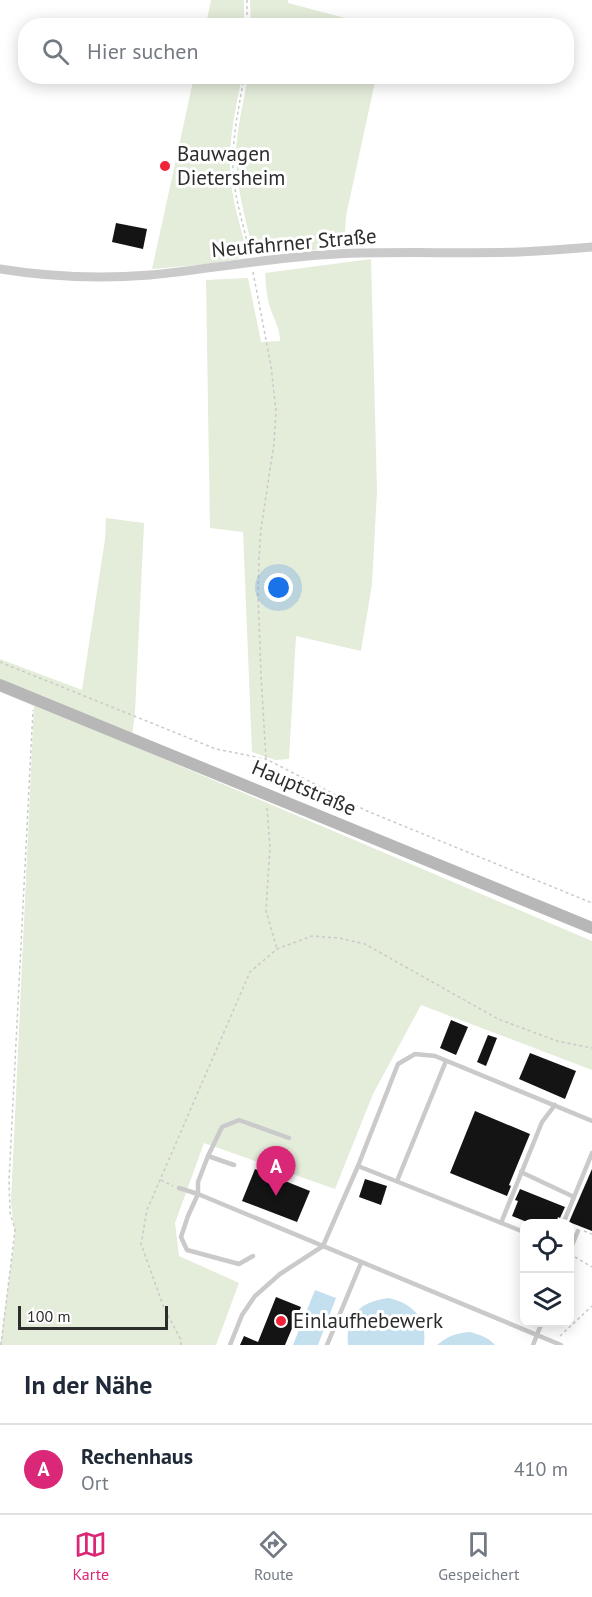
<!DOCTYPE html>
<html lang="de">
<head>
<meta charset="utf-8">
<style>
	body { margin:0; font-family:"PT Sans",sans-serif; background:#f6f6f7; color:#1f2937 }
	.controls { position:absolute; right:18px; bottom:18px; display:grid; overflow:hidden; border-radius:12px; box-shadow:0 3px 15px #0003 }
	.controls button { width:54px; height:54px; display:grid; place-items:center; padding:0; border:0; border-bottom:2px solid #e0e1e3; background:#fff; color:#1f2937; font:30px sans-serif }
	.scale { position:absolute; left:18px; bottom:15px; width:150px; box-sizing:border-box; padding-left:6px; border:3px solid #2d2d2d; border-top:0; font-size:16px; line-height:21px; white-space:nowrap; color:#2d2d2d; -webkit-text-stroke:4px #fff; paint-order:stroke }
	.you { position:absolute; left:279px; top:588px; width:21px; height:21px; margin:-15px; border:4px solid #fff; border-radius:50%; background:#1a73e8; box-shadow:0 0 0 9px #1a73e833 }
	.badge { display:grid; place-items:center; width:39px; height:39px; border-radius:50%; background:#db2777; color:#fff; font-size:20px; font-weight:700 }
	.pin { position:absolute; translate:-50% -50px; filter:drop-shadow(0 2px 3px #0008) }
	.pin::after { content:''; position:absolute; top:32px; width:21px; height:18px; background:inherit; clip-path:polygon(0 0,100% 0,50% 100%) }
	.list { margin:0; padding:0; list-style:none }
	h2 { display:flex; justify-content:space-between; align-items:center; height:78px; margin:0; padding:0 24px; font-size:26px }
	h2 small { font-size:20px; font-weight:400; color:#747a83 }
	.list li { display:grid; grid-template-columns:39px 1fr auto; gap:18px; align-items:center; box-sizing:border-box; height:90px; padding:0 24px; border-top:2px solid #e0e1e3 }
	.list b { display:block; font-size:22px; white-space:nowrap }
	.list p { margin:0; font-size:20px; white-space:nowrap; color:#747a83 }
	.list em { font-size:20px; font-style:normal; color:#747a83 }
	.icon { flex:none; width:33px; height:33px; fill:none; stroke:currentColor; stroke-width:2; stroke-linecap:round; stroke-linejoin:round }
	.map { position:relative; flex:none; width:592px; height:1345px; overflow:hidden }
	.search { position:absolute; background:#fff; box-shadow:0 3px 15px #0003; left:18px; right:18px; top:18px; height:66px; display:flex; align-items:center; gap:15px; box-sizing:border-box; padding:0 21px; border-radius:24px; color:#747a83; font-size:22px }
	.sheet { height:168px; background:#fff }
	nav { display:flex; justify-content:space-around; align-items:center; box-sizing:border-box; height:84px; border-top:2px solid #e0e1e3; background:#fff; font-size:16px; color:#747a83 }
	nav a { display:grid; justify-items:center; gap:3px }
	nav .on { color:#db2777 }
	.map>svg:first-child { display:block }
	.green { fill:#e4ecda }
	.water { fill:#c4dfed }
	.building { fill:#141414 }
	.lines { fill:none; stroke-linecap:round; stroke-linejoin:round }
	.path { stroke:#cacaca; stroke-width:1.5; stroke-dasharray:3 3; stroke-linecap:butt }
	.lane { stroke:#cacaca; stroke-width:4.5 }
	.street { stroke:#cacaca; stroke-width:9 }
	.secondary { stroke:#b7b7b7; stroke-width:12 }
	.poi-dot { fill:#f12338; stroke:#fff; stroke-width:2 }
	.labels { text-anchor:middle; stroke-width:6; stroke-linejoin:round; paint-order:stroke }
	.poi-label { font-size:21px; fill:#2d2d2d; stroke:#fff; text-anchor:start }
	.street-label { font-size:21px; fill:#2d2d2d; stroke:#fff }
</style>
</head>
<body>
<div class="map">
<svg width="592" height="1345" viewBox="0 0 592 1345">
	<rect width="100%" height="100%" fill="#fff"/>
	<!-- green -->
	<g class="green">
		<polygon points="211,0 244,0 244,25 206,25"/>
		<polygon points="250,0 288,0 288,3 372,25 251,25"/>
		<path d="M194 77H242C236 107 229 137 230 169 231 197 240 225 247 252L237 259 209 264 152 269Z"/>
		<path d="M248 77H376L346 216 344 248 264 254 253 250C246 221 238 193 236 163 235 135 243 105 248 77Z"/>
		<path d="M371 259 377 491 372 584 361 651 296 636 289 759 275 760 252 752 243 532 210 528 206 280 248 278 261 342 280 341C280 330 276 323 272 313 267 300 266 287 265 273Z"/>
		<polygon points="106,518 144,523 135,712 131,745 592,941 592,1070 421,1005 373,1094 335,1189 204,1143 175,1223 179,1256 239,1283 216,1345 0,1345 15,1236 11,1202 34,706 0,692 0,659 82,690 105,539"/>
	</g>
	<!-- water -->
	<g class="water">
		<polygon points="315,1290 336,1298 318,1345 293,1345"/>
		<path d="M389 1298C414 1304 427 1319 424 1345H348C345 1315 361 1301 389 1298Z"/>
		<path d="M470 1332C480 1335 488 1337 495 1345H437C448 1336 456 1333 470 1332Z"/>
	</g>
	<!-- building -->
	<g class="building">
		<polygon points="116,223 147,229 143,249 112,242"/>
		<polygon points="451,1020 468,1027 456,1055 440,1048"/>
		<polygon points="488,1035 497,1038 486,1066 477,1062"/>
		<polygon points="530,1053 576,1071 565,1099 519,1079"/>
		<polygon points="475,1111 530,1134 509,1185 511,1186 507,1196 450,1173"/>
		<polygon points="255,1169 310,1191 297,1222 242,1201"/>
		<polygon points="592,1169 592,1231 569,1222"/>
		<polygon points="365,1179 387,1186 381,1205 359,1197"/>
		<polygon points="520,1189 565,1207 560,1218 558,1217 556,1224 532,1224 512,1216 518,1201 515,1200"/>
		<polygon points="276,1297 301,1307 285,1345 240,1345 244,1336 258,1342"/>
	</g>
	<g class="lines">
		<!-- path -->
		<g class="path">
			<polyline points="247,0 247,26"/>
			<path d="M244 76C239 108 232 137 233 169 234 198 244 225 249 252"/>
			<polyline points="253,272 271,366 276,411 274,443 261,529 259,558 258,594 261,675 266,759 265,782"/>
			<polyline points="0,662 216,749 266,759 367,811 592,903"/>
			<polyline points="267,808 270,847 266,911 277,949"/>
			<polyline points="161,1180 173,1186"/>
			<polyline points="584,1231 592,1234"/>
			<polyline points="575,1257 592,1267"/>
			<polyline points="560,1336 592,1306"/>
			<polyline points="1,1345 15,1230 10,1212 9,1180 33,710"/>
			<polyline points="181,1345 181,1340 164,1308 141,1244 147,1210 250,972 277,949 312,936 339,938 365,944 498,1019 557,1041 592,1048"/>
		</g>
		<!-- lane -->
		<g class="lane">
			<polyline points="208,1156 222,1127 239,1120 289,1138"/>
			<polyline points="234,1165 208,1156 198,1182 198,1194 561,1345"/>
			<polyline points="358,1166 524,1232"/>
			<polyline points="521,1172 574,1197"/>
			<polyline points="397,1181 446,1061"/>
			<polyline points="179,1188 198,1194 188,1216 181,1237 187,1250 239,1264 253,1256"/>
			<polyline points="501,1223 542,1122 555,1105"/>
			<polyline points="563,1224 592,1153"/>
			<polyline points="570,1250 578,1231"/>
			<polyline points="230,1345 242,1315 255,1296 280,1274 323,1246 358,1166 398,1064 415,1054 435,1056 592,1121"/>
			<polyline points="327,1345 361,1263"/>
			<polyline points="533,1345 542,1322"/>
		</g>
		<!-- street -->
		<path class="street" d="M0 269C49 277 100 279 150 275 212 269 274 257 336 254 397 251 458 254 519 252 543 251 568 249 592 247"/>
		<!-- secondary -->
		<polyline class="secondary" points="0,685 592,928"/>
	</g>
	<!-- markers -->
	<g class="poi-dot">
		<circle cx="165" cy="166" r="6"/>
		<circle cx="281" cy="1321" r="6"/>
	</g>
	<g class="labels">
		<!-- poi labels -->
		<g class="poi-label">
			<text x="177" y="161">Bauwagen<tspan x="177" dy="24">Dietersheim</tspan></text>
			<text x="293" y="1328">Einlaufhebewerk</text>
		</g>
		<!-- street labels -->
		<g class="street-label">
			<text transform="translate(294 243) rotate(-5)" y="7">Neufahrner Straße</text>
			<text transform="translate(304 788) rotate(23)" y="7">Hauptstraße</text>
		</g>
	</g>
</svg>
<div class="controls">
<button><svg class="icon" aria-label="locate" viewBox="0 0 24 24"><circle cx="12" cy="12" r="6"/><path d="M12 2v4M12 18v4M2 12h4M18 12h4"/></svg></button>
<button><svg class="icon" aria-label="layers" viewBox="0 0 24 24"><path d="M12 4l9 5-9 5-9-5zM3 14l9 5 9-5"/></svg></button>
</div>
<div class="scale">100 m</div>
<div class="you"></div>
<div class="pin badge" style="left:276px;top:1196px">A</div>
<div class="search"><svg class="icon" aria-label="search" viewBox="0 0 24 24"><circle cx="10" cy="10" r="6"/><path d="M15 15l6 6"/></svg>Hier suchen</div>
</div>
<section class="sheet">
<h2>In der Nähe<small></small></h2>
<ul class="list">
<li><span class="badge">A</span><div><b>Rechenhaus</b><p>Ort</p></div><em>410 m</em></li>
</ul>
</section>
<nav>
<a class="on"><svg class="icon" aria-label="map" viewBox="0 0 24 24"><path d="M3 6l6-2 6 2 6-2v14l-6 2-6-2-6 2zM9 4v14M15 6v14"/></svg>Karte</a>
<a><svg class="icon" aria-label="directions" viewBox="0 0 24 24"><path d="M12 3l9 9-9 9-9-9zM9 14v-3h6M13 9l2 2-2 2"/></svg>Route</a>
<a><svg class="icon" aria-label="saved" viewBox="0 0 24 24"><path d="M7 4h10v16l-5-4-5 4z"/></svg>Gespeichert</a>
</nav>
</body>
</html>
